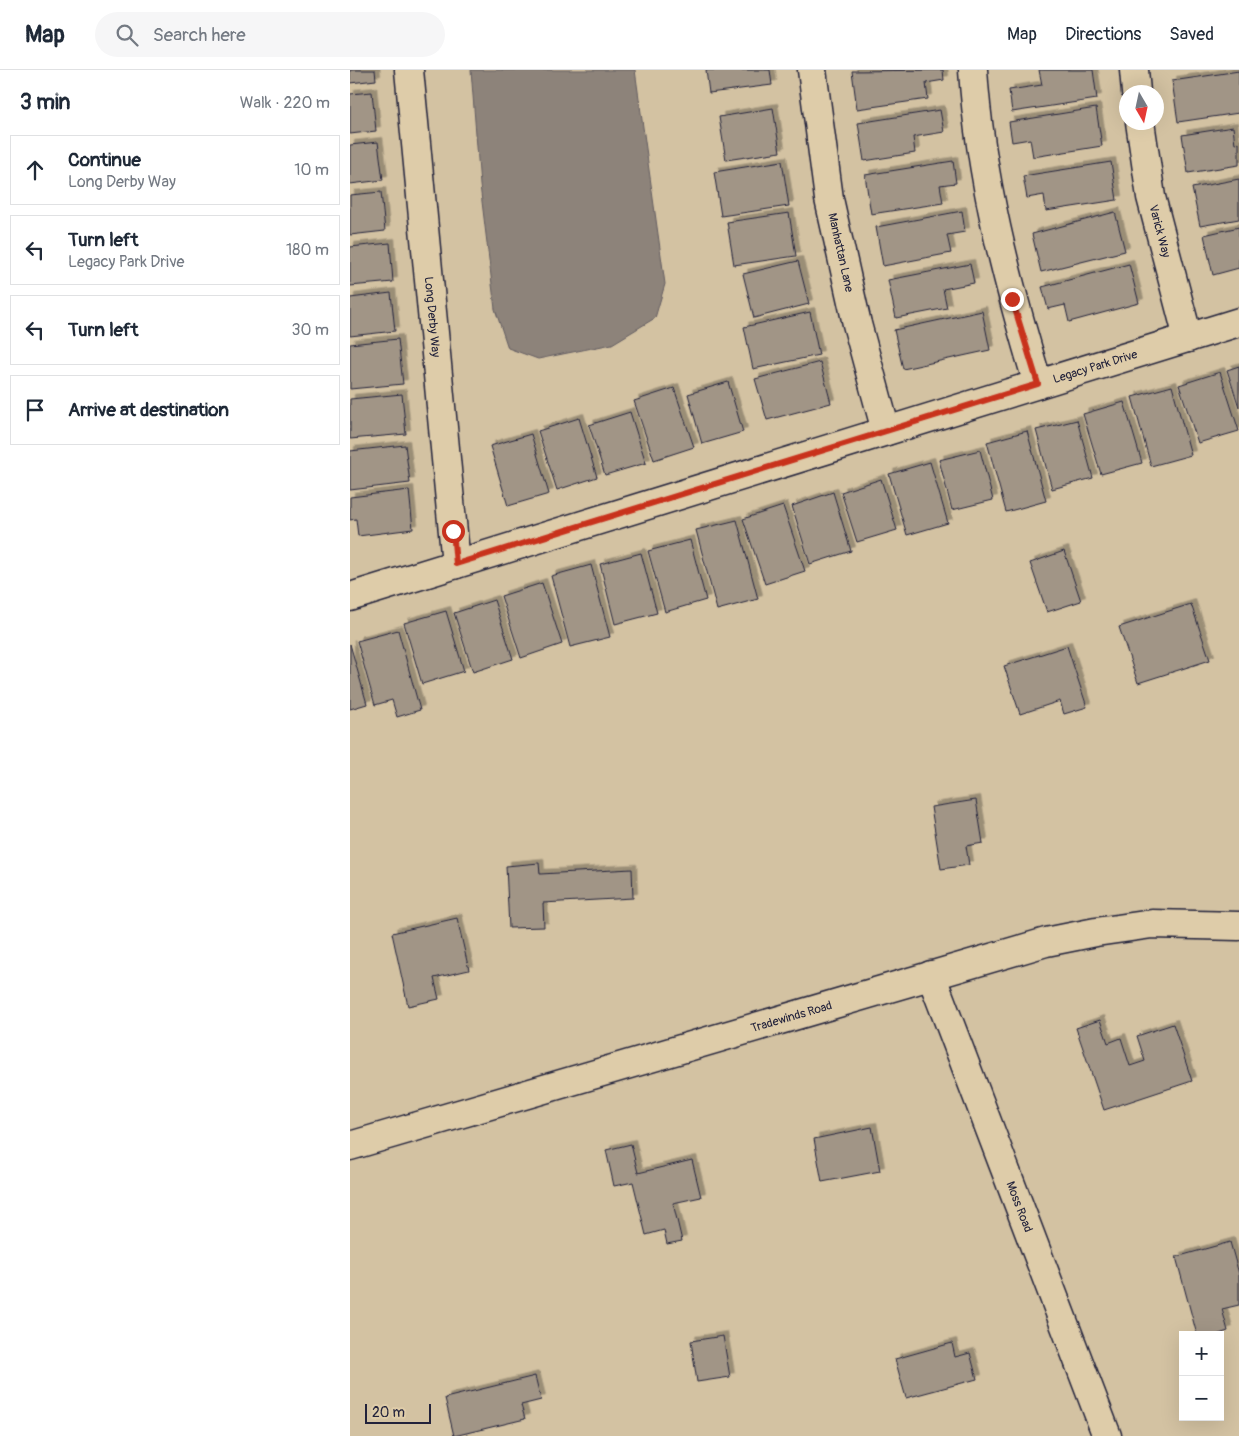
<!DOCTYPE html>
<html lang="en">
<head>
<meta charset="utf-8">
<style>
	body { margin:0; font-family:Pangolin,sans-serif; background:#f6f6f7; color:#1f2937 }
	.controls { position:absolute; right:15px; bottom:15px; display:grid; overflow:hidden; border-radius:0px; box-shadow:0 5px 20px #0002 }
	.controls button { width:45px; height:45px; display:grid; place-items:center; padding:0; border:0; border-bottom:1px solid #e0e1e3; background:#fff; color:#1f2937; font:25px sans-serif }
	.compass { position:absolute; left:769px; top:15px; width:45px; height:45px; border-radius:50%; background:#fff; box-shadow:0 5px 20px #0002; rotate:171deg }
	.scale { position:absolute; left:15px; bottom:12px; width:66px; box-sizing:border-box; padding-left:5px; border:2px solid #22223b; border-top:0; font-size:14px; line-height:18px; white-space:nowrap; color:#22223b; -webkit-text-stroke:4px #decca9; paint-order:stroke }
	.stop { position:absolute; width:15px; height:15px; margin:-11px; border:4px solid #c8321e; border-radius:50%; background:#fff }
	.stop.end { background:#c8321e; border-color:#fff; box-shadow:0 1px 5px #0008 }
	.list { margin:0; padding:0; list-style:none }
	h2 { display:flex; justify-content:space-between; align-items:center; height:65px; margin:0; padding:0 20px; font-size:21px }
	h2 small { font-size:16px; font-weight:400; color:#747a83 }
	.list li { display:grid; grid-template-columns:32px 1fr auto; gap:15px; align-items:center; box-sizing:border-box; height:70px; margin:0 10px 10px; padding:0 10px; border:1px solid #e0e1e3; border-radius:0px }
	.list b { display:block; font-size:19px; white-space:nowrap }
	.list p { margin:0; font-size:16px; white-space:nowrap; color:#747a83 }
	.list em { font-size:16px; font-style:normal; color:#747a83 }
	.icon { flex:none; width:28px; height:28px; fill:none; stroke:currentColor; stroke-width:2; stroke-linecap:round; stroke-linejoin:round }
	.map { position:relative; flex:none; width:889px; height:1366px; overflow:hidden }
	header { display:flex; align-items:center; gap:30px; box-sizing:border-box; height:70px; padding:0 25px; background:#fff; border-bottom:1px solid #e0e1e3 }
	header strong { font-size:24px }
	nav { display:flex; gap:28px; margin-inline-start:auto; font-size:18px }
	.search { width:350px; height:45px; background:#f6f6f7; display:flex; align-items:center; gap:12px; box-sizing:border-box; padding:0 18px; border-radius:28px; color:#747a83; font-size:19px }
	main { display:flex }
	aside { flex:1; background:#fff }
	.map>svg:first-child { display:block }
	.water { fill:#8d837a; stroke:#625c61 }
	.building { fill:#a19586; stroke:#22223b; filter:url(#shadow) }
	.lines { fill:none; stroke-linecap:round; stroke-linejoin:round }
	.minor-casing { stroke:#22223b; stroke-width:31 }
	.minor { stroke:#decca9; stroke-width:28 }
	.route { stroke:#c8321e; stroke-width:6 }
	.labels { text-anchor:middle; stroke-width:4; stroke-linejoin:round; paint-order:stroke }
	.street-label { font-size:12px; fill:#22223b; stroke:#decca9 }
</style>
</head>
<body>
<header>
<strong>Map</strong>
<div class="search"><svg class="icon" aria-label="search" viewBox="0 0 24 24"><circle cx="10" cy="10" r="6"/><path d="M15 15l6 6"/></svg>Search here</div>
<nav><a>Map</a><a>Directions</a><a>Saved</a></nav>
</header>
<main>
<aside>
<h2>3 min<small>Walk · 220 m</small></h2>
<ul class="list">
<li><svg class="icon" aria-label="ahead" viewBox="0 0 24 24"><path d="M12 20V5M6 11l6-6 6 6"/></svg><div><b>Continue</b><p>Long Derby Way</p></div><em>10 m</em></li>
<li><svg class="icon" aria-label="left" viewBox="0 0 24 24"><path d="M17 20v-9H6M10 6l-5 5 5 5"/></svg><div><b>Turn left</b><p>Legacy Park Drive</p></div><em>180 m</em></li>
<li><svg class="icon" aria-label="left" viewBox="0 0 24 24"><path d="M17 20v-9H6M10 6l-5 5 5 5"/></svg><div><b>Turn left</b></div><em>30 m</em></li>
<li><svg class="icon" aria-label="arrive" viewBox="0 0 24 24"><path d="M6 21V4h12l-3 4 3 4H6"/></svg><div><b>Arrive at destination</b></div></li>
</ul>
</aside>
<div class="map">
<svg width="889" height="1366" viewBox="0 0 889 1366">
	<defs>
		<filter id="shadow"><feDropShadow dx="4.5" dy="-4.5" stdDeviation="0" flood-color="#0004"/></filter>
	</defs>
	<rect width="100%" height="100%" fill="#d3c2a2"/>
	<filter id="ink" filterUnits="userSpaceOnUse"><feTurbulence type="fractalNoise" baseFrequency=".02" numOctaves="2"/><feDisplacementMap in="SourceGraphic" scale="10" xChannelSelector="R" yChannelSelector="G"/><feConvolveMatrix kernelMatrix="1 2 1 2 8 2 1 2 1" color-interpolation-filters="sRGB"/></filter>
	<g filter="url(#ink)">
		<!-- water -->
		<polygon class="water" points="121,0 285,0 315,214 305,248 262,274 188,289 158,278 145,239 130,115"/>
		<!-- building -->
		<g class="building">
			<polygon points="0,0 25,0 26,10 0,13"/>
			<polygon points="356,0 420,0 422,15 359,23"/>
			<polygon points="593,0 594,10 576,13 578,29 507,39 502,1"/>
			<polygon points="689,0 743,0 747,29 662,42 659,20 692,15"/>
			<polygon points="889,1 889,43 828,52 822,11"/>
			<polygon points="22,22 26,61 0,64 0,24"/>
			<polygon points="423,38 430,82 376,90 369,47"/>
			<polygon points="746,38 752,76 683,87 680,69 662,72 659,52"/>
			<polygon points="590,40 594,62 563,67 565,83 514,91 508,53"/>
			<polygon points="883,57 885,74 889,73 889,95 838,103 832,65"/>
			<polygon points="28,72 33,110 0,114 0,75"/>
			<polygon points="432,91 439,136 371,146 364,102"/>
			<polygon points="603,91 606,113 590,115 593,133 521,144 515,105"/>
			<polygon points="761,92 767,130 696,141 694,125 677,128 673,106"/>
			<polygon points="889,109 889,149 850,156 842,118"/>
			<polygon points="31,122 35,161 0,165 0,125"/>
			<polygon points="612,141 615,162 597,165 601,183 533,196 526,157"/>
			<polygon points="765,142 775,181 691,202 682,164"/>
			<polygon points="439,143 446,186 384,195 377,152"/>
			<polygon points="889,157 889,198 863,205 854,165"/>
			<polygon points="40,173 43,212 0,216 0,177"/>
			<polygon points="448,191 459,234 404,248 393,204"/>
			<polygon points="620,194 624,213 593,219 597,238 546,248 538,210"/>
			<polygon points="779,194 789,233 719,252 715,235 698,239 692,217"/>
			<polygon points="41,223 45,261 0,266 0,228"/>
			<polygon points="632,241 640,280 553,299 544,260"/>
			<polygon points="460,242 469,285 403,299 394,257"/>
			<polygon points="48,269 53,314 0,319 0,274"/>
			<polygon points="470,292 481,333 417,350 405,309"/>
			<polygon points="889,296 889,337 877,300"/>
			<polygon points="870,302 889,361 848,373 829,315"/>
			<polygon points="378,312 393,362 352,374 338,324"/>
			<polygon points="822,316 841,385 801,396 782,327"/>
			<polygon points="324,318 344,377 304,390 284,331"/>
			<polygon points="52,324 56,364 0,369 0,329"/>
			<polygon points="774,332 792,393 751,404 733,344"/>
			<polygon points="280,342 296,393 255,405 239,355"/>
			<polygon points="229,348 247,407 207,420 188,361"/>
			<polygon points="727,350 743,408 702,419 686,360"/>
			<polygon points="677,361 696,431 656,442 637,372"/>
			<polygon points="181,364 199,424 158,436 140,376"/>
			<polygon points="55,375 60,413 0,420 0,381"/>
			<polygon points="630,380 643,430 602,440 589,390"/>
			<polygon points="580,392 598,453 557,465 539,404"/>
			<polygon points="531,409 547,460 507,472 491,422"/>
			<polygon points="59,420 63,459 8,466 6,449 0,450 0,427"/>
			<polygon points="483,422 501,481 460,494 442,436"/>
			<polygon points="433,436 455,501 415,514 393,449"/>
			<polygon points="387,450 408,529 367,540 346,460"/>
			<polygon points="340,470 356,530 315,542 298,481"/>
			<polygon points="714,481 731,531 697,542 680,493"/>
			<polygon points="291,483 307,543 265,554 250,494"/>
			<polygon points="241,495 260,567 220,577 201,506"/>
			<polygon points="192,513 212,574 171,588 151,526"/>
			<polygon points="144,530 163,589 123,602 104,543"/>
			<polygon points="841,534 860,590 788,613 769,557"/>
			<polygon points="96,541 114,601 72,614 54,553"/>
			<polygon points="48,560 70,640 47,647 42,630 25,635 7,571"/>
			<polygon points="0,574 17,634 0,639"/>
			<polygon points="717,576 737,637 714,644 710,631 670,644 654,596"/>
			<polygon points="626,730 633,773 616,776 619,795 591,799 581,737"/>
			<polygon points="189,793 190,804 282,799 283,828 193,833 194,857 159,858 156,796"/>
			<polygon points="107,848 119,900 84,908 89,929 58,936 42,863"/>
			<polygon points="750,950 758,973 771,968 780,996 795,991 787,966 823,954 842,1011 754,1040 726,958"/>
			<polygon points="522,1057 530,1101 472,1112 464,1069"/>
			<polygon points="281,1074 288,1103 342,1090 351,1127 323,1133 332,1171 317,1174 314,1160 296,1165 283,1112 264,1116 256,1080"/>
			<polygon points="880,1172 889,1204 889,1235 872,1239 878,1261 866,1265 847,1265 826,1187"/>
			<polygon points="373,1266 380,1307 347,1312 341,1271"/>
			<polygon points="602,1273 605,1287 620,1283 627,1309 556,1328 545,1289"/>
			<polygon points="185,1306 191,1330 171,1335 175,1349 104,1366 95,1328"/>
		</g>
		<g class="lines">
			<defs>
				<g id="minor">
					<path id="s1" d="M59 0 106 494"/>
					<path id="s2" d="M462 0 479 129 507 254 536 361"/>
					<path d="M623 0C630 108 657 211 688 314"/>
					<polyline points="784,0 786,22"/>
					<path id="s3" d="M790 52 801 127 838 268"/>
					<path id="s4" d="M0 527 889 252"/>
					<path id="s5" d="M581 905 757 1366"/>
					<path id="s6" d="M0 1076 696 872 746 862 802 854 889 856"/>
				</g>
			</defs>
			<!-- minor casing -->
			<use href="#minor" class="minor-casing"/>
			<!-- minor -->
			<use href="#minor" class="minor"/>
		</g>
	</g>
	<g class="lines" filter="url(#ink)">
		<!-- route -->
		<polyline class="route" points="103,461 106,494 688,314 662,229"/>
	</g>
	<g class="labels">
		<!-- street labels -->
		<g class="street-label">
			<text dy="4" stroke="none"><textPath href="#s3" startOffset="111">Varick Way</textPath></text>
			<text dy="4" stroke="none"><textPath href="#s2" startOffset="185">Manhattan Lane</textPath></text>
			<text dy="4" stroke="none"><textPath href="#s1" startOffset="248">Long Derby Way</textPath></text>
			<text dy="4" stroke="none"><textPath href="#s4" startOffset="780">Legacy Park Drive</textPath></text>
			<text dy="4" stroke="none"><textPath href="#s6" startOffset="460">Tradewinds Road</textPath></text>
			<text dy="4" stroke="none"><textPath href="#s5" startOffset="248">Moss Road</textPath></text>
		</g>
	</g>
</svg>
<div class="controls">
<button>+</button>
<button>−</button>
</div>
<svg class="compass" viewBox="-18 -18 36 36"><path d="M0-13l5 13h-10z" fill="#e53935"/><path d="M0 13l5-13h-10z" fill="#747a83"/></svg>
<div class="scale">20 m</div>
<div class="stop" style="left:103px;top:461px"></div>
<div class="stop end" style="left:662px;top:229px"></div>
</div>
</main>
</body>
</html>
